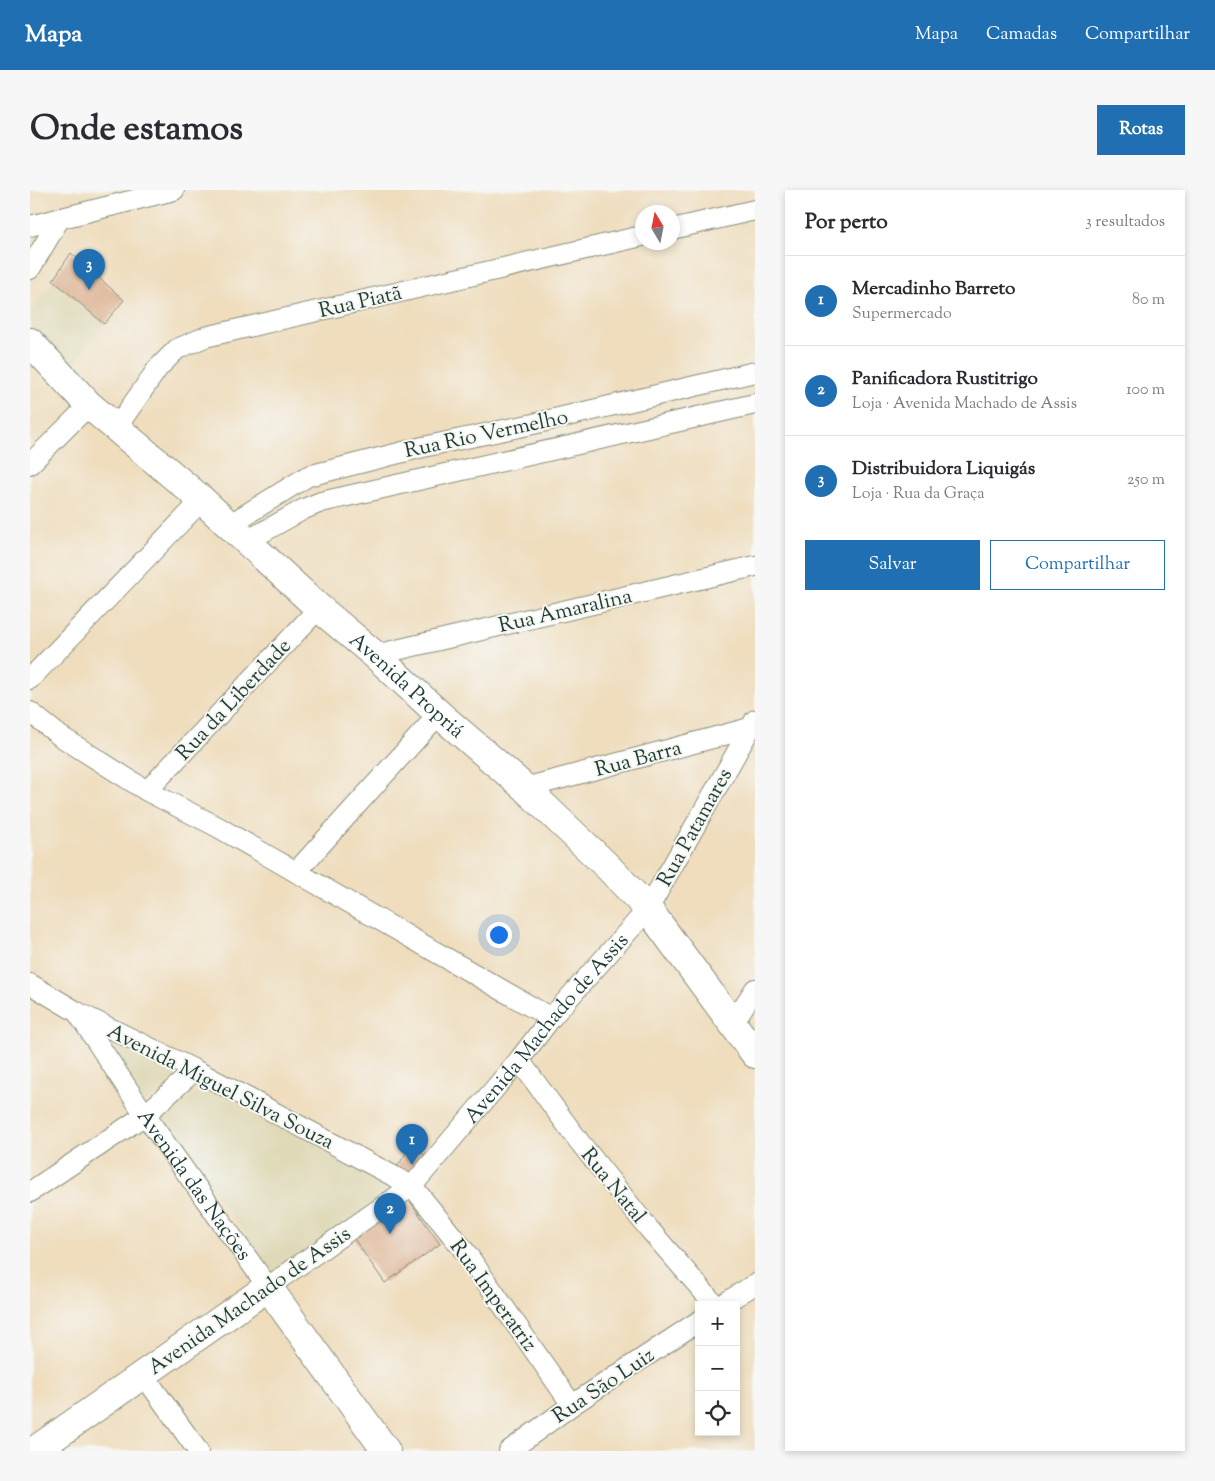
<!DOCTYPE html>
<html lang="pt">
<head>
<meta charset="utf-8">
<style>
	body { margin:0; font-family:"Sorts Mill Goudy",serif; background:#f7f7f7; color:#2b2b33 }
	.controls { position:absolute; right:15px; bottom:15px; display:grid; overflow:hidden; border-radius:0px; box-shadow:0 2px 8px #0003 }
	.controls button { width:45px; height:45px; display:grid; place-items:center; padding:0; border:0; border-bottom:1px solid #e1e1e2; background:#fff; color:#2b2b33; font:25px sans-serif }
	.compass { position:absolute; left:605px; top:15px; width:45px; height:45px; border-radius:50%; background:#fff; box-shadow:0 2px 8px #0003; rotate:350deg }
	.you { position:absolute; left:468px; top:744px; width:18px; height:18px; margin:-12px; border:4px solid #fff; border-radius:50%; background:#1a73e8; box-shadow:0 0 0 8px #1a73e833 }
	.badge { display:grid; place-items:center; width:32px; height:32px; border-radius:50%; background:#1f6fb2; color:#fff; font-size:16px; font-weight:700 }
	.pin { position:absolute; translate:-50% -41px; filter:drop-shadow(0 1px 2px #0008) }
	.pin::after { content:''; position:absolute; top:26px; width:18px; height:15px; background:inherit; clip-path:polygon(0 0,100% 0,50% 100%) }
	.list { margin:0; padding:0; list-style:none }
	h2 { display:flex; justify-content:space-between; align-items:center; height:65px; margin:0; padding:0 20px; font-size:21px }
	h2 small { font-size:16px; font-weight:400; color:#7c7c81 }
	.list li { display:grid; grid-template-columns:32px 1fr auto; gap:15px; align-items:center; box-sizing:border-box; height:90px; padding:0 20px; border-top:1px solid #e1e1e2 }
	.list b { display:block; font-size:19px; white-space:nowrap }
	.list p { margin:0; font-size:16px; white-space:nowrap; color:#7c7c81 }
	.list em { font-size:16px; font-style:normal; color:#7c7c81 }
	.actions { display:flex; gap:10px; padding:15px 20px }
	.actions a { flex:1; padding:11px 0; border:1px solid #1f6fb2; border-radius:0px; text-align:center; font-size:18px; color:#1f6fb2 }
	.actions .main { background:#1f6fb2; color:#fff }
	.icon { flex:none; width:28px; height:28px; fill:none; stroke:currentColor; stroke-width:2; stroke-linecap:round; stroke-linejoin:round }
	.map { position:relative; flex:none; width:725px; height:1261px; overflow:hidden; border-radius:0px }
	header { display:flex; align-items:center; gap:30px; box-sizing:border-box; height:70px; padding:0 25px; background:#1f6fb2; color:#fff }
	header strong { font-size:24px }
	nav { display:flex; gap:28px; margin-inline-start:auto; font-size:18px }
	.intro { display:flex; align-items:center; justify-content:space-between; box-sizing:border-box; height:120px; padding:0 30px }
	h1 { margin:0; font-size:35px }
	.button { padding:12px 22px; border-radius:0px; background:#1f6fb2; color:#fff; font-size:18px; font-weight:700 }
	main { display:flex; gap:30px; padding:0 30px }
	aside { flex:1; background:#fff; border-radius:0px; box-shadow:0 2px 8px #0003 }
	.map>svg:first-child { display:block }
	.built { fill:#dfd9b7 }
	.building { fill:#daab88 }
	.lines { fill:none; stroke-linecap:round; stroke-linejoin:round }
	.street-casing { stroke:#878d78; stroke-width:22 }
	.secondary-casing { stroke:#878d78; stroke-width:30 }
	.street { stroke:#fff; stroke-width:20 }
	.secondary { stroke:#fff; stroke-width:28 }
	.labels { text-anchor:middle; stroke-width:4; stroke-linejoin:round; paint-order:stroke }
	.street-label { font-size:21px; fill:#1f3d34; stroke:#f6f6f2 }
</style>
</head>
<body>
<header>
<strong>Mapa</strong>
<nav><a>Mapa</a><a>Camadas</a><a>Compartilhar</a></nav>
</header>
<div class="intro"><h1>Onde estamos</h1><a class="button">Rotas</a></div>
<main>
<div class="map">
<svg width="725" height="1261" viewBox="0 0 725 1261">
	<rect width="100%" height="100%" fill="#f6f6f2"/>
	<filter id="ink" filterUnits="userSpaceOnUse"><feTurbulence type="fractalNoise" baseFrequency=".02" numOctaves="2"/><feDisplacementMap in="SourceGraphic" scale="10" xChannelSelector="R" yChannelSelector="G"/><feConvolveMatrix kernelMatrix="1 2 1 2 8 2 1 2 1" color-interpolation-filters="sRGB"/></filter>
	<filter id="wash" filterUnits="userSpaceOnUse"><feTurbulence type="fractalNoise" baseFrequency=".0096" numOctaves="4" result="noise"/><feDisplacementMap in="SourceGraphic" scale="20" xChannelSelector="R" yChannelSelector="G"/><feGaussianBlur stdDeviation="1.12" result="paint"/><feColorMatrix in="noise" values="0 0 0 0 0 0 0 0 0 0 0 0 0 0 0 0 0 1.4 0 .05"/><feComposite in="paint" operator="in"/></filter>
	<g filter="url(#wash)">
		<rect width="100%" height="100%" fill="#efddbd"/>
		<!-- built -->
		<g class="built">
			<polygon points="23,90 74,134 38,181 0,147 0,123"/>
			<polygon points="60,833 153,880 114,915"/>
			<polygon points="183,890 372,994 242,1082 132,929"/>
		</g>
		<g id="blocks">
			<!-- building -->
			<g class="building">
				<polygon points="41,63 94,110 74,134 23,90"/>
				<polygon points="381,956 396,966 382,987 367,977"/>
				<polygon points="379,1010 410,1054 355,1093 324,1049"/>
			</g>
		</g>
	</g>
	<g filter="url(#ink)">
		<use href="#blocks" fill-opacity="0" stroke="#878d78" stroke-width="1"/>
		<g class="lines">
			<defs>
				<g id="street">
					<polyline points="0,36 144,0"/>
					<polyline points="642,39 725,20"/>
					<polyline points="0,79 30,28"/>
					<polyline points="86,238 128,178 147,159 175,147 612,46"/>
					<polyline points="0,274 59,215"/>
					<polyline points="199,335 278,286 393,257 503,234 725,182"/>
					<polyline points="217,351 274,319 291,312 725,214"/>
					<polyline points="345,465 725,376"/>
					<polyline points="0,489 172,310"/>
					<polyline points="0,522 30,546 117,601 186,636 266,682 521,828"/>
					<polyline points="495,598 720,538"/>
					<polyline points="117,601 289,418"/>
					<polyline points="266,682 409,524"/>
					<polyline points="0,794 47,822 165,880 382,996 437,1064 542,1215"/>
					<path id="s1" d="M47 822 115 925 238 1097 382 996 489 870 521 828 618 719 725 530"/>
					<polyline points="703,833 725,799"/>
					<polyline points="489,870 548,950 619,1039 685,1115"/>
					<polyline points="0,1002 115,925 165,880"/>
					<polyline points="692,1115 725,1094"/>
					<polyline points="113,1184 168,1261"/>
					<polyline points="479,1261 542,1215 669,1131"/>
				</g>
				<g id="secondary">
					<path id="s2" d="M0 152 59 215 172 310 289 418 345 465 409 524 495 598 577 676 618 719 725 864"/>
					<polyline points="4,1261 238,1097 356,1261"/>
				</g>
			</defs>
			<!-- street casing -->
			<use href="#street" class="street-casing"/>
			<!-- secondary casing -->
			<use href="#secondary" class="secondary-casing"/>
			<!-- street -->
			<use href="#street" class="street"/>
			<!-- secondary -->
			<use href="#secondary" class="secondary"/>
		</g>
	</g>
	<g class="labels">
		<!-- street labels -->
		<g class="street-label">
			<text transform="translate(330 111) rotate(-13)" y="7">Rua Piatã</text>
			<text transform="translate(456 243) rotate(-12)" y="7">Rua Rio Vermelho</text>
			<text transform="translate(535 420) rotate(-13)" y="7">Rua Amaralina</text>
			<text dy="7" stroke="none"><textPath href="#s2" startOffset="510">Avenida Propriá</textPath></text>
			<text transform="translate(203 509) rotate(-47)" y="7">Rua da Liberdade</text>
			<text transform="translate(608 568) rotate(-15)" y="7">Rua Barra</text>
			<text transform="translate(664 637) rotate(-61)" y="7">Rua Patamares</text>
			<text dy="7" stroke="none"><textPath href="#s1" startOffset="718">Avenida Machado de Assis</textPath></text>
			<text transform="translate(191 896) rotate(27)" y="7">Avenida Miguel Silva Souza</text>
			<text dy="7" stroke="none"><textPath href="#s1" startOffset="209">Avenida das Nações</textPath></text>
			<text transform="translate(584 995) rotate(51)" y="7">Rua Natal</text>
			<text transform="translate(464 1105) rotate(54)" y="7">Rua Imperatriz</text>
			<text transform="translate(219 1110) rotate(-35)" y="7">Avenida Machado de Assis</text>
			<text transform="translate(573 1195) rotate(-34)" y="7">Rua São Luiz</text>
		</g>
	</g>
</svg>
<div class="controls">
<button>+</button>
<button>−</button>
<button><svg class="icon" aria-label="locate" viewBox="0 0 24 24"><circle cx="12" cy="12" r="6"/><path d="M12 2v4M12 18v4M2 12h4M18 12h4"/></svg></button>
</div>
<svg class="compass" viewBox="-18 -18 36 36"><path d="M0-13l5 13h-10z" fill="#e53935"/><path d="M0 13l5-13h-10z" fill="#7c7c81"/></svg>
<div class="you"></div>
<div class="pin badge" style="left:382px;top:975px">1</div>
<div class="pin badge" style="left:360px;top:1044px">2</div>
<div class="pin badge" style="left:59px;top:100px">3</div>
</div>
<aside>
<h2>Por perto<small>3 resultados</small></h2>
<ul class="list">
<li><span class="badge">1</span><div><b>Mercadinho Barreto</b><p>Supermercado</p></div><em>80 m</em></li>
<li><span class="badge">2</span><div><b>Panificadora Rustitrigo</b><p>Loja · Avenida Machado de Assis</p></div><em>100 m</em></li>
<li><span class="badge">3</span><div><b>Distribuidora Liquigás</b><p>Loja · Rua da Graça</p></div><em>250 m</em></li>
</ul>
<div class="actions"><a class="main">Salvar</a><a>Compartilhar</a></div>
</aside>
</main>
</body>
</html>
